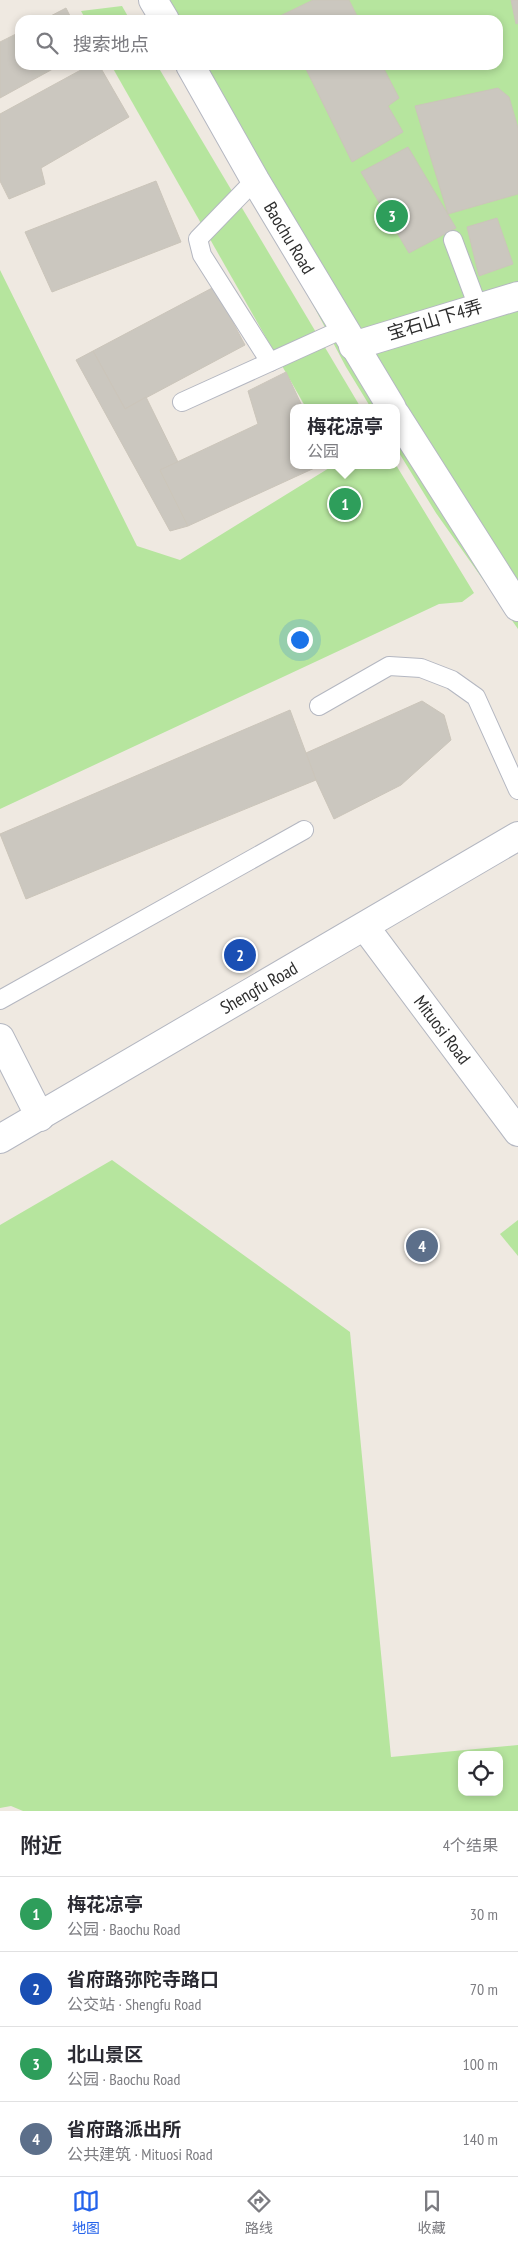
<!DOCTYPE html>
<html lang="zh">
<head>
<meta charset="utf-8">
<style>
	body { margin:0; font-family:"PT Sans Narrow","Noto Sans SC",sans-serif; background:#f7f7f7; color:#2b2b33 }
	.controls { position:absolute; right:15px; bottom:15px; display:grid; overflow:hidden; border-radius:10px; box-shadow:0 2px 8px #0003 }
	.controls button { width:45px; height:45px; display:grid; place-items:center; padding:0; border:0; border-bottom:1px solid #e1e1e2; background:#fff; color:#2b2b33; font:25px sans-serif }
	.you { position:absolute; left:299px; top:639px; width:18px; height:18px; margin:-12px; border:4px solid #fff; border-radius:50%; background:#1a73e8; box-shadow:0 0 0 8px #1a73e833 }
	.badge { display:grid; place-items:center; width:32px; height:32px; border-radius:50%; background:#2563eb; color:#fff; font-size:16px; font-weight:700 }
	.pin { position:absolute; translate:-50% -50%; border:2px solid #fff; box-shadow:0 1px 5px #0006 }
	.popup { position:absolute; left:290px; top:404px; width:110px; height:65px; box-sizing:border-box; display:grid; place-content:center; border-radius:10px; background:#fff; filter:drop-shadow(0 1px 4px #0005); font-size:16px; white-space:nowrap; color:#7c7c81 }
	.popup b { font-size:19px; color:#2b2b33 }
	.popup::after { content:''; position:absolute; left:50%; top:100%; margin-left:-10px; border:10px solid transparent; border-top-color:#fff }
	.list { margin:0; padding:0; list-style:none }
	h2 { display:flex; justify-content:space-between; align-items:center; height:65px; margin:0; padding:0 20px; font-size:21px }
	h2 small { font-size:16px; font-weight:400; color:#7c7c81 }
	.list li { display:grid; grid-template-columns:32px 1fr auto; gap:15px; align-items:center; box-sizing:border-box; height:75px; padding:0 20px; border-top:1px solid #e1e1e2 }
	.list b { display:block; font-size:19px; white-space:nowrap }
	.list p { margin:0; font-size:16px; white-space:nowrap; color:#7c7c81 }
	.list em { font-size:16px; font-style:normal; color:#7c7c81 }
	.icon { flex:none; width:28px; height:28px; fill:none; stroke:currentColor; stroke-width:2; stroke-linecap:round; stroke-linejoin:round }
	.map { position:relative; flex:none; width:518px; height:1811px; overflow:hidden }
	.search { position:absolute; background:#fff; box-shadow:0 2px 8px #0003; left:15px; right:15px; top:15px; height:55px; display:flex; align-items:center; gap:12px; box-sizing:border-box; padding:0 18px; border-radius:15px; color:#7c7c81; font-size:19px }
	.sheet { height:365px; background:#fff }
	nav { display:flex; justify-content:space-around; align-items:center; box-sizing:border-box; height:70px; border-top:1px solid #e1e1e2; background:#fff; font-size:14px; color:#7c7c81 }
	nav a { display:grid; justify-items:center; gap:2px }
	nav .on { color:#2563eb }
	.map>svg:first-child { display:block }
	.green { fill:#b6e59e; fill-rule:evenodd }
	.building { fill:#cbc7bf; stroke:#cbc5ba }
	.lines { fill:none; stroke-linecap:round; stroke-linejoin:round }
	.lane-casing { stroke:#b4b7c1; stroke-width:20 }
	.street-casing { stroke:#b4b7c1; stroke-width:30 }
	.secondary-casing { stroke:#b4b7c1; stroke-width:30 }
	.lane { stroke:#fff; stroke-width:18 }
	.street { stroke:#fff; stroke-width:28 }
	.secondary { stroke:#fff; stroke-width:28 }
	.labels { text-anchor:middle; stroke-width:4; stroke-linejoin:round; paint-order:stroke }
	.street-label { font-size:18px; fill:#2e2e2e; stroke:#fff }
</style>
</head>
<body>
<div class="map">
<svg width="518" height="1811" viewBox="0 0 518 1811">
	<rect width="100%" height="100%" fill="#efe9e1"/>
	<!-- green -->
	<g class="green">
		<polygon points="151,0 518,0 518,629 436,513 396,448 396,408 371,408 346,367 186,65 498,65 498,20 162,20"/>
		<polygon points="122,6 130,20 86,20 81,11"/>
		<polygon points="111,65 157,65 361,408 306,408"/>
		<polygon points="0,270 137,546 180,560 334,465 396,465 474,593 462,602 439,604 0,809"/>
		<path d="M112 1160 350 1332 391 1757 518 1745V1811H23L11 1806 0 1808V1225ZM462 1755H499V1792H462Z"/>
		<polygon points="518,1220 518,1256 500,1234"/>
	</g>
	<!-- building -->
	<g class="building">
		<polygon points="313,0 349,0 359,20 282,20 280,16"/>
		<polygon points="511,0 518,0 518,23 516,24"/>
		<polygon points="66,8 72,20 43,20"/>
		<polygon points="20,32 20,65 60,65 0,98 0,42"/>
		<polygon points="90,65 99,65 129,117 41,168 45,184 9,199 0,181 0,114"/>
		<polygon points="304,65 382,65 399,98 388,106 403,132 352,162"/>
		<polygon points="498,88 509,97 518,128 518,194 448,214 415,106"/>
		<polygon points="408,147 456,228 409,253 361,172"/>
		<polygon points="156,181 181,242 52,292 25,232"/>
		<polygon points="497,218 513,264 479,276 467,227"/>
		<polygon points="214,287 245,345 125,409 93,351"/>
		<polygon points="93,351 125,409 146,397 178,462 160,470 188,526 170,531 76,360"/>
		<polygon points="286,372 303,408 294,408 294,465 321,465 188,526 160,470 258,424 248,391"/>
		<polygon points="422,701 444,715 451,740 401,785 334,819 316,780 306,753"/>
		<polygon points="290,710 316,780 26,899 0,834"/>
	</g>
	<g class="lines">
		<defs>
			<g id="lane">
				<polyline points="255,180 198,239 202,255 270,362"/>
				<polyline points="453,240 478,307"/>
				<polyline points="182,402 343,329"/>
				<polyline points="319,706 389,666 421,668 452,680 476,697 518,790"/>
				<polyline points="0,1000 304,830"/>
			</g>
			<g id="street">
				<polyline points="353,346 518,296"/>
				<polyline points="365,927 518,1132"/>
				<polyline points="0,1038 40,1117"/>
			</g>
			<g id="secondary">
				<polyline points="153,0 165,20"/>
				<polyline points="190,65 255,180 392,408"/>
				<polyline points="396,415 518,607"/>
				<polyline points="0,1139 518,836"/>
			</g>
		</defs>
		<!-- lane casing -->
		<use href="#lane" class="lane-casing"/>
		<!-- street casing -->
		<use href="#street" class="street-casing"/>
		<!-- secondary casing -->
		<use href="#secondary" class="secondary-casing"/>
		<!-- lane -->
		<use href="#lane" class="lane"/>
		<!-- street -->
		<use href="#street" class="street"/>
		<!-- secondary -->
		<use href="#secondary" class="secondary"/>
	</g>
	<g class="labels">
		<!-- street labels -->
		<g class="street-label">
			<text transform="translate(289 238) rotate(59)" y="6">Baochu Road</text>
			<text transform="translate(435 320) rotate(-17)" y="6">宝石山下4弄</text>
			<text transform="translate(259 988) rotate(-30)" y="6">Shengfu Road</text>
			<text transform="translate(442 1030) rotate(53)" y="6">Mituosi Road</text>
		</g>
	</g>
</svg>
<div class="controls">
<button><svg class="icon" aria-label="locate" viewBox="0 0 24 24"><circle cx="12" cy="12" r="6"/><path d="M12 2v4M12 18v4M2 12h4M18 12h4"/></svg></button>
</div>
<div class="you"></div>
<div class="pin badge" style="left:345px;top:504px;background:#2e9e5b">1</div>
<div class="popup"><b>梅花凉亭</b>公园</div>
<div class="pin badge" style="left:240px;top:955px;background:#1a4fb4">2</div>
<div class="pin badge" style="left:392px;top:216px;background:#2e9e5b">3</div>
<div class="pin badge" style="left:422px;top:1246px;background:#5c6f8a">4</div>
<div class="search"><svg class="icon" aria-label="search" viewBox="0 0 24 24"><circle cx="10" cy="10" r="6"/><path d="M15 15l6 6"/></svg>搜索地点</div>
</div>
<section class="sheet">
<h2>附近<small>4个结果</small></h2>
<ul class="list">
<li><span class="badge" style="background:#2e9e5b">1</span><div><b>梅花凉亭</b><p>公园 · Baochu Road</p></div><em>30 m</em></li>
<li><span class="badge" style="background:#1a4fb4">2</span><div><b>省府路弥陀寺路口</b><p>公交站 · Shengfu Road</p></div><em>70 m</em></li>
<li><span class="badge" style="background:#2e9e5b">3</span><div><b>北山景区</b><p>公园 · Baochu Road</p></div><em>100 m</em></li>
<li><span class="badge" style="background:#5c6f8a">4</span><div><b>省府路派出所</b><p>公共建筑 · Mituosi Road</p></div><em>140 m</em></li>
</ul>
</section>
<nav>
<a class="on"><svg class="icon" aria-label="map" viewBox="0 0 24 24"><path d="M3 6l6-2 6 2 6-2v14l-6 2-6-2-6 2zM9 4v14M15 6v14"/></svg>地图</a>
<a><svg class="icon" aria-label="directions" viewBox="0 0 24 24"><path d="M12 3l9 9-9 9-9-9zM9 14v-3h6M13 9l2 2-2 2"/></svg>路线</a>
<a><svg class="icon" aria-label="saved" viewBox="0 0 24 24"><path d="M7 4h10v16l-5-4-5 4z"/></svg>收藏</a>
</nav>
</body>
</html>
